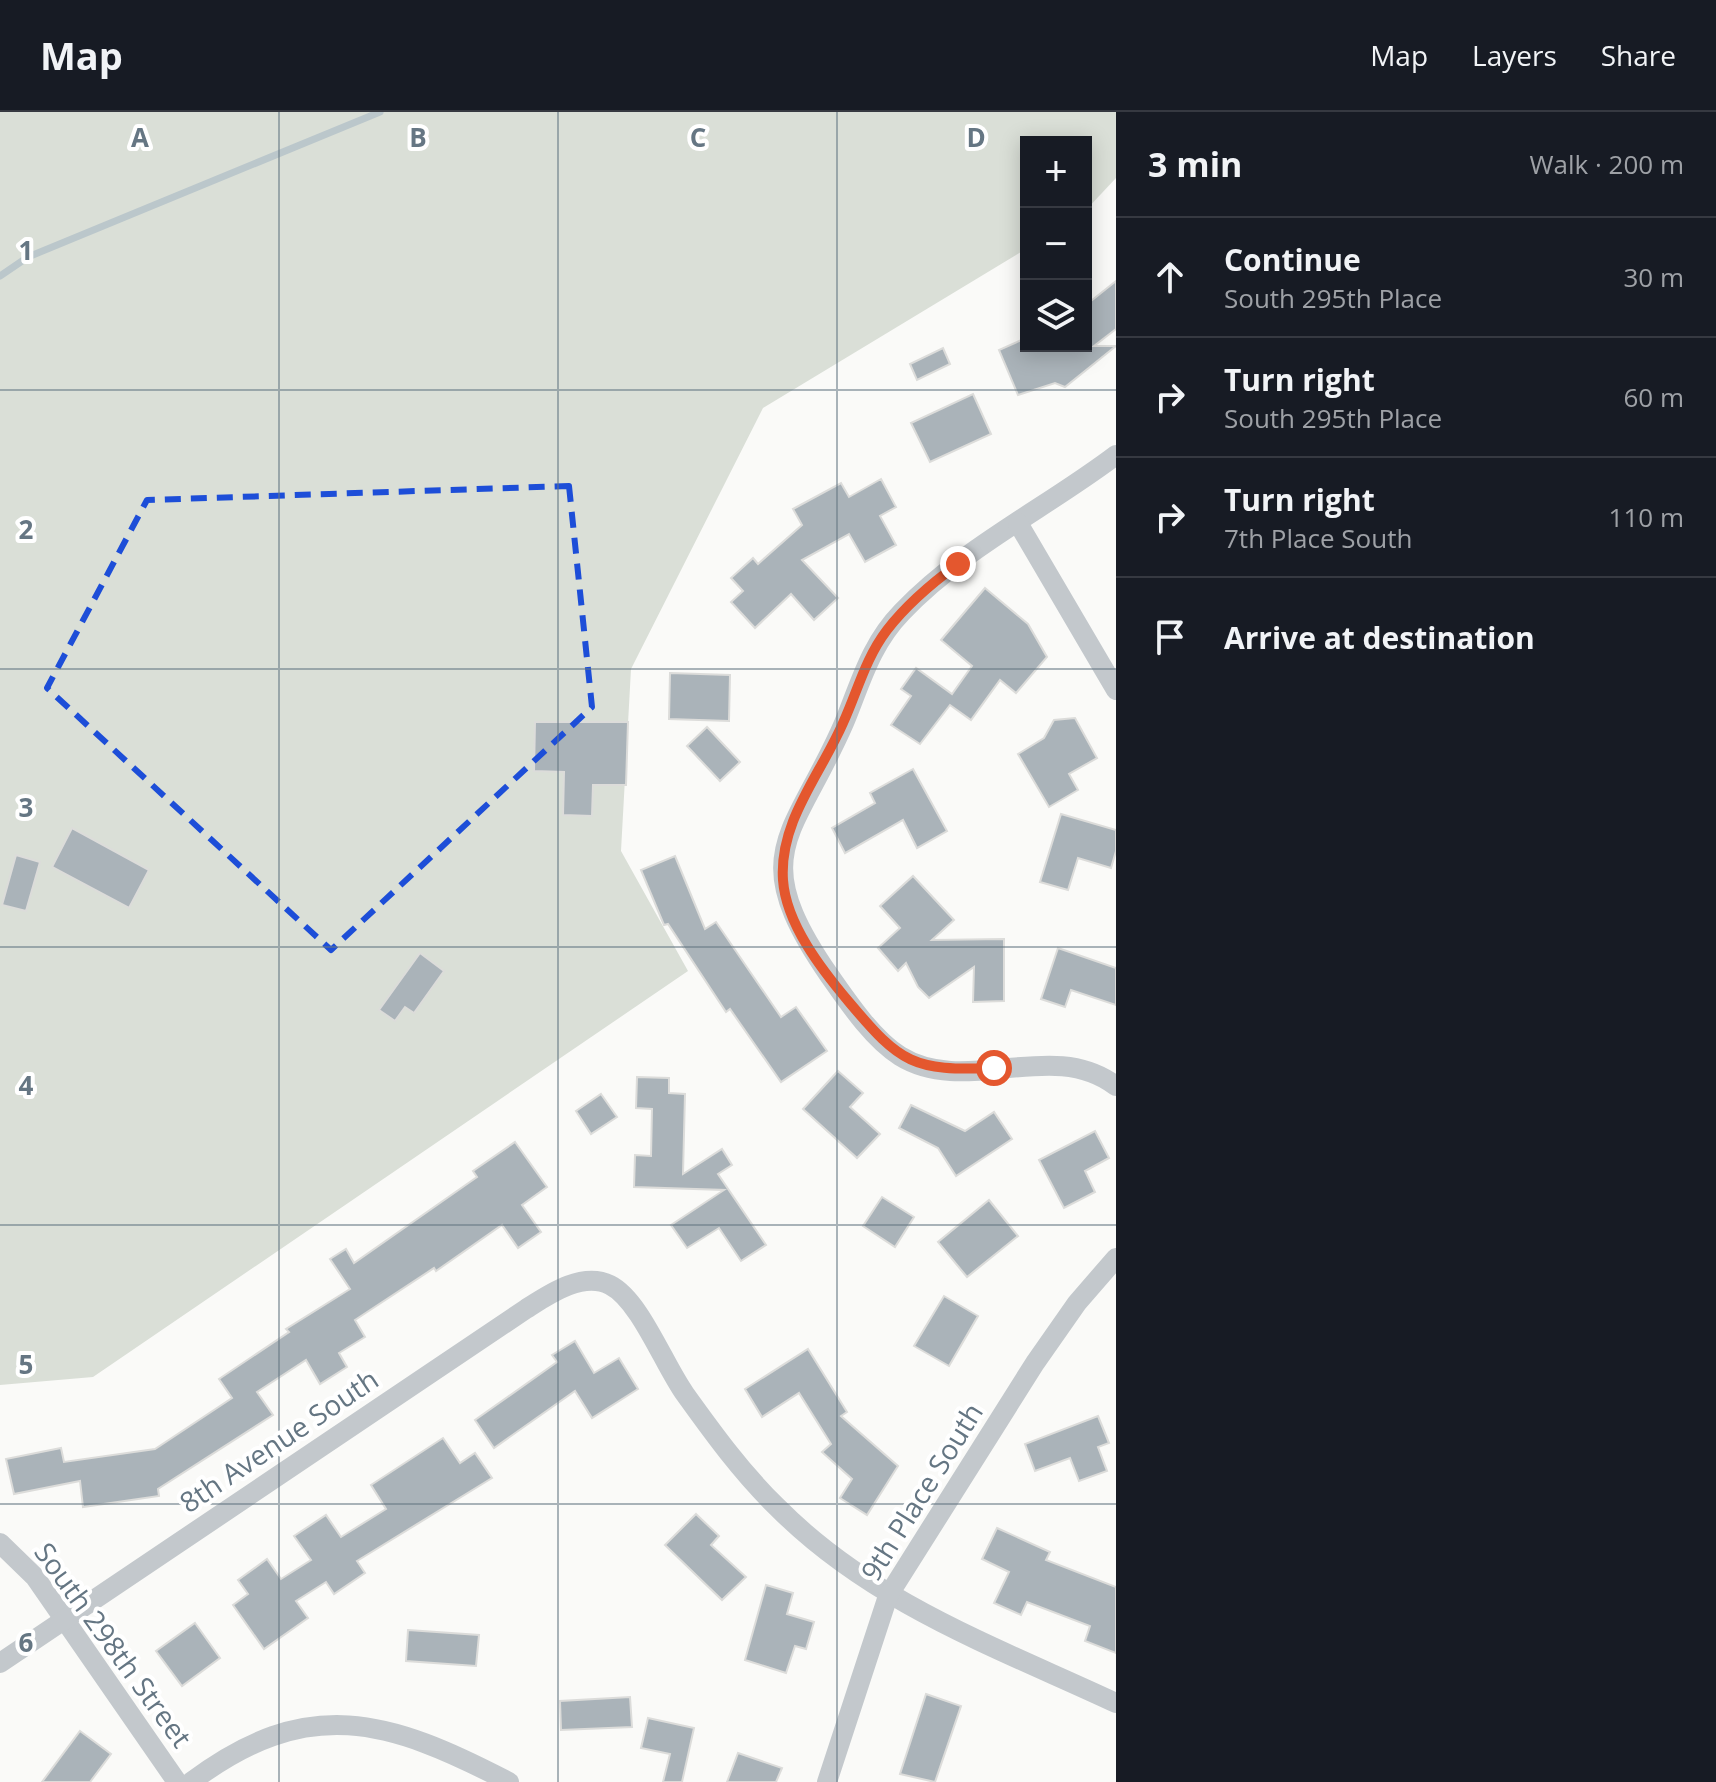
<!DOCTYPE html>
<html lang="en">
<head>
<meta charset="utf-8">
<style>
	body { margin:0; font-family:"Open Sans",sans-serif; background:#20242c; color:#f1f3f6 }
	.controls { position:absolute; right:24px; top:24px; display:grid; overflow:hidden; border-radius:0px; box-shadow:0 4px 20px #0003 }
	.controls button { width:72px; height:72px; display:grid; place-items:center; padding:0; border:0; border-bottom:2px solid #363941; background:#171b24; color:#f1f3f6; font:40px sans-serif }
	.stop { position:absolute; width:24px; height:24px; margin:-18px; border:6px solid #e4572e; border-radius:50%; background:#fff }
	.stop.end { background:#e4572e; border-color:#fff; box-shadow:0 2px 8px #0008 }
	.list { margin:0; padding:0; list-style:none }
	h2 { display:flex; justify-content:space-between; align-items:center; height:104px; margin:0; padding:0 32px; font-size:34px }
	h2 small { font-size:26px; font-weight:400; color:#9ea1a6 }
	.list li { display:grid; grid-template-columns:52px 1fr auto; gap:24px; align-items:center; box-sizing:border-box; height:120px; padding:0 32px; border-top:2px solid #363941 }
	.list b { display:block; font-size:30px; white-space:nowrap }
	.list p { margin:0; font-size:26px; white-space:nowrap; color:#9ea1a6 }
	.list em { font-size:26px; font-style:normal; color:#9ea1a6 }
	.icon { flex:none; width:44px; height:44px; fill:none; stroke:currentColor; stroke-width:2; stroke-linecap:round; stroke-linejoin:round }
	.map { position:relative; flex:none; width:1116px; height:1670px; overflow:hidden }
	header { display:flex; align-items:center; gap:48px; box-sizing:border-box; height:112px; padding:0 40px; background:#171b24; border-bottom:2px solid #363941 }
	header strong { font-size:38px }
	nav { display:flex; gap:44px; margin-inline-start:auto; font-size:28px }
	main { display:flex }
	aside { flex:1; background:#171b24 }
	.map>svg:first-child { display:block }
	.green { fill:#dadfd7 }
	.lines { fill:none; stroke-linecap:round; stroke-linejoin:round }
	.stream { stroke:#bbc7cb; stroke-width:7 }
	.building { fill:#aab3b9; stroke:#dcdcda; stroke-width:2 }
	.street { stroke:#c3c8cc; stroke-width:20 }
	.route { stroke:#e4572e; stroke-width:10 }
	.marked { fill:none; stroke:#1d4ed8; stroke-width:6; stroke-dasharray:16 10; stroke-linejoin:round }
	.grid { fill:none; stroke:#657683; stroke-width:2; stroke-opacity:0.55 }
	.labels { text-anchor:middle; stroke-width:8; stroke-linejoin:round; paint-order:stroke }
	.street-label { font-size:28px; fill:#657683; stroke:#fff }
	.grid-label { font-size:26px; text-anchor:middle; font-weight:bold; fill:#657683; stroke:#fff; stroke-width:8; stroke-linejoin:round; paint-order:stroke }
</style>
</head>
<body>
<header>
<strong>Map</strong>
<nav><a>Map</a><a>Layers</a><a>Share</a></nav>
</header>
<main>
<div class="map">
<svg width="1116" height="1670" viewBox="0 0 1116 1670">
	<rect width="100%" height="100%" fill="#fafaf8"/>
	<!-- green -->
	<polygon class="green" points="0,0 1116,0 1116,66 1086,98 1086,30 1026,30 1026,137 763,296 631,557 621,739 688,859 93,1265 0,1273"/>
	<g class="lines">
		<!-- stream -->
		<polyline class="stream" points="0,164 28,145 380,0"/>
	</g>
	<!-- building -->
	<g class="building">
		<polygon points="1116,169 1116,217 1094,234 1116,234 1065,275 1055,271 1018,283 999,238 1026,226 1026,234 1086,234 1086,193"/>
		<polygon points="943,236 950,252 917,268 910,252"/>
		<polygon points="973,282 991,322 930,350 911,311"/>
		<polygon points="881,367 896,395 880,404 896,433 865,450 849,422 802,448 838,486 814,508 791,482 755,516 731,490 743,479 731,466 753,446 758,452 802,413 793,397 841,371 849,385"/>
		<polygon points="985,476 1028,512 1047,545 1016,581 1000,568 971,608 950,593 920,632 891,613 911,584 901,577 916,556 952,582 972,554 941,528"/>
		<polygon points="670,561 730,563 729,609 669,607"/>
		<polygon points="1075,606 1097,646 1069,662 1078,678 1049,695 1018,642 1044,626 1054,608"/>
		<polygon points="535,610 628,610 626,673 593,673 592,704 563,703 564,660 534,659"/>
		<polygon points="707,615 740,650 720,669 687,634"/>
		<polygon points="913,657 947,719 917,736 903,708 845,741 832,716 875,691 870,681"/>
		<polygon points="1061,702 1116,718 1116,739 1111,756 1078,746 1068,778 1040,770"/>
		<polygon points="72,716 149,758 129,796 52,755"/>
		<polygon points="16,743 40,750 26,799 2,793"/>
		<polygon points="675,744 705,817 716,810 781,905 796,895 827,939 781,970 730,897 726,900 668,812 664,813 641,758"/>
		<polygon points="913,764 954,808 932,828 1004,827 1004,889 973,890 974,855 929,886 918,875 906,851 898,859 878,836 900,816 880,794"/>
		<polygon points="1058,836 1116,856 1116,893 1071,878 1065,895 1041,887"/>
		<polygon points="420,841 444,859 414,901 405,895 395,909 379,898"/>
		<polygon points="838,959 863,981 850,995 880,1022 857,1046 803,997"/>
		<polygon points="637,965 669,966 669,981 685,982 683,1062 722,1037 732,1053 718,1062 766,1133 741,1149 719,1116 687,1136 671,1113 724,1078 634,1075 635,1043 651,1044 652,997 636,996"/>
		<polygon points="601,982 617,1005 591,1022 576,999"/>
		<polygon points="911,993 965,1019 994,1000 1012,1027 956,1064 938,1036 899,1016"/>
		<polygon points="1095,1019 1109,1046 1085,1059 1095,1080 1064,1096 1039,1048"/>
		<polygon points="515,1030 547,1075 522,1093 541,1120 518,1136 502,1113 436,1159 434,1156 355,1208 365,1225 339,1241 347,1255 320,1272 306,1248 257,1280 273,1303 158,1377 159,1384 83,1395 80,1369 14,1382 6,1347 61,1336 64,1350 155,1337 232,1286 219,1267 289,1220 286,1217 350,1177 330,1147 346,1137 354,1151 477,1065 473,1059"/>
		<polygon points="882,1085 914,1105 895,1135 863,1114"/>
		<polygon points="989,1088 1018,1124 967,1165 938,1130"/>
		<polygon points="944,1184 978,1204 949,1254 914,1234"/>
		<polygon points="575,1229 594,1261 619,1246 638,1277 592,1306 575,1279 494,1336 475,1308 557,1250 552,1243"/>
		<polygon points="808,1237 847,1300 841,1304 898,1354 867,1403 840,1386 852,1367 822,1340 831,1332 799,1281 762,1305 745,1277"/>
		<polygon points="1098,1304 1109,1331 1098,1335 1107,1359 1079,1369 1070,1346 1035,1359 1025,1332"/>
		<polygon points="443,1326 460,1351 475,1341 492,1366 357,1449 365,1461 334,1482 326,1470 296,1489 308,1506 264,1537 233,1493 248,1482 238,1468 267,1447 281,1467 311,1448 294,1424 326,1403 341,1425 386,1397 371,1373"/>
		<polygon points="696,1402 719,1424 711,1433 746,1465 722,1488 665,1433"/>
		<polygon points="997,1416 1050,1440 1046,1448 1116,1475 1116,1541 1085,1529 1090,1514 1027,1490 1021,1503 994,1491 1009,1460 982,1447"/>
		<polygon points="766,1473 793,1481 787,1502 814,1510 806,1537 795,1534 786,1561 745,1548"/>
		<polygon points="195,1511 220,1546 182,1574 156,1539"/>
		<polygon points="408,1518 479,1523 476,1554 406,1549"/>
		<polygon points="926,1582 961,1594 935,1670 900,1662"/>
		<polygon points="630,1585 632,1615 561,1618 560,1589"/>
		<polygon points="648,1606 694,1616 682,1670 663,1670 670,1642 641,1636"/>
		<polygon points="80,1619 111,1642 90,1670 42,1670"/>
		<polygon points="738,1641 782,1656 776,1670 727,1670"/>
	</g>
	<g class="lines">
		<!-- street -->
		<g class="street">
			<path d="M1116 343C1046 396 963 436 902 500 870 533 861 570 844 611 794 726 744 740 829 863 848 890 872 926 900 944 966 985 1052 925 1116 974"/>
			<polyline points="1018,411 1116,578"/>
			<polyline points="0,1431 35,1465 177,1670"/>
			<path d="M0 1551 526 1197C548 1183 582 1159 610 1173 640 1188 664 1253 685 1282 713 1321 742 1361 777 1395 872 1491 996 1535 1116 1591"/>
			<path d="M191 1670C308 1582 388 1607 509 1670"/>
			<polyline points="827,1670 888,1484 1035,1251 1077,1191 1116,1146"/>
		</g>
	</g>
	<g class="lines">
		<!-- route -->
		<path class="route" d="M958 452C932 471 907 492 887 518 865 547 858 578 843 611 821 662 779 709 783 768 786 812 822 858 849 890 901 952 913 959 994 956"/>
	</g>
	<!-- marked area -->
	<path class="marked" d="M569 374 592 595 331 838 47 576 147 388Z"/>
	<!-- grid -->
	<path class="grid" d="M279 0V1670M558 0V1670M837 0V1670M0 278H1116M0 557H1116M0 835H1116M0 1113H1116M0 1392H1116"/>
	<g class="labels">
		<!-- street labels -->
		<g class="street-label">
			<text transform="translate(279 1329) rotate(-34)" y="10">8th Avenue South</text>
			<text transform="translate(922 1380) rotate(-58)" y="10">9th Place South</text>
			<text transform="translate(113 1533) rotate(54)" y="10">South 298th Street</text>
		</g>
	</g>
	<g class="grid-label">
		<text x="140" y="35">A</text>
		<text x="418" y="35">B</text>
		<text x="698" y="35">C</text>
		<text x="976" y="35">D</text>
		<text x="26" y="148">1</text>
		<text x="26" y="427">2</text>
		<text x="26" y="705">3</text>
		<text x="26" y="983">4</text>
		<text x="26" y="1262">5</text>
		<text x="26" y="1540">6</text>
	</g>
</svg>
<div class="controls">
<button>+</button>
<button>−</button>
<button><svg class="icon" aria-label="layers" viewBox="0 0 24 24"><path d="M12 4l9 5-9 5-9-5zM3 14l9 5 9-5"/></svg></button>
</div>
<div class="stop" style="left:994px;top:956px"></div>
<div class="stop end" style="left:958px;top:452px"></div>
</div>
<aside>
<h2>3 min<small>Walk · 200 m</small></h2>
<ul class="list">
<li><svg class="icon" aria-label="ahead" viewBox="0 0 24 24"><path d="M12 20V5M6 11l6-6 6 6"/></svg><div><b>Continue</b><p>South 295th Place</p></div><em>30 m</em></li>
<li><svg class="icon" aria-label="right" viewBox="0 0 24 24"><path d="M7 20v-9h11M14 6l5 5-5 5"/></svg><div><b>Turn right</b><p>South 295th Place</p></div><em>60 m</em></li>
<li><svg class="icon" aria-label="right" viewBox="0 0 24 24"><path d="M7 20v-9h11M14 6l5 5-5 5"/></svg><div><b>Turn right</b><p>7th Place South</p></div><em>110 m</em></li>
<li><svg class="icon" aria-label="arrive" viewBox="0 0 24 24"><path d="M6 21V4h12l-3 4 3 4H6"/></svg><div><b>Arrive at destination</b></div></li>
</ul>
</aside>
</main>
</body>
</html>
